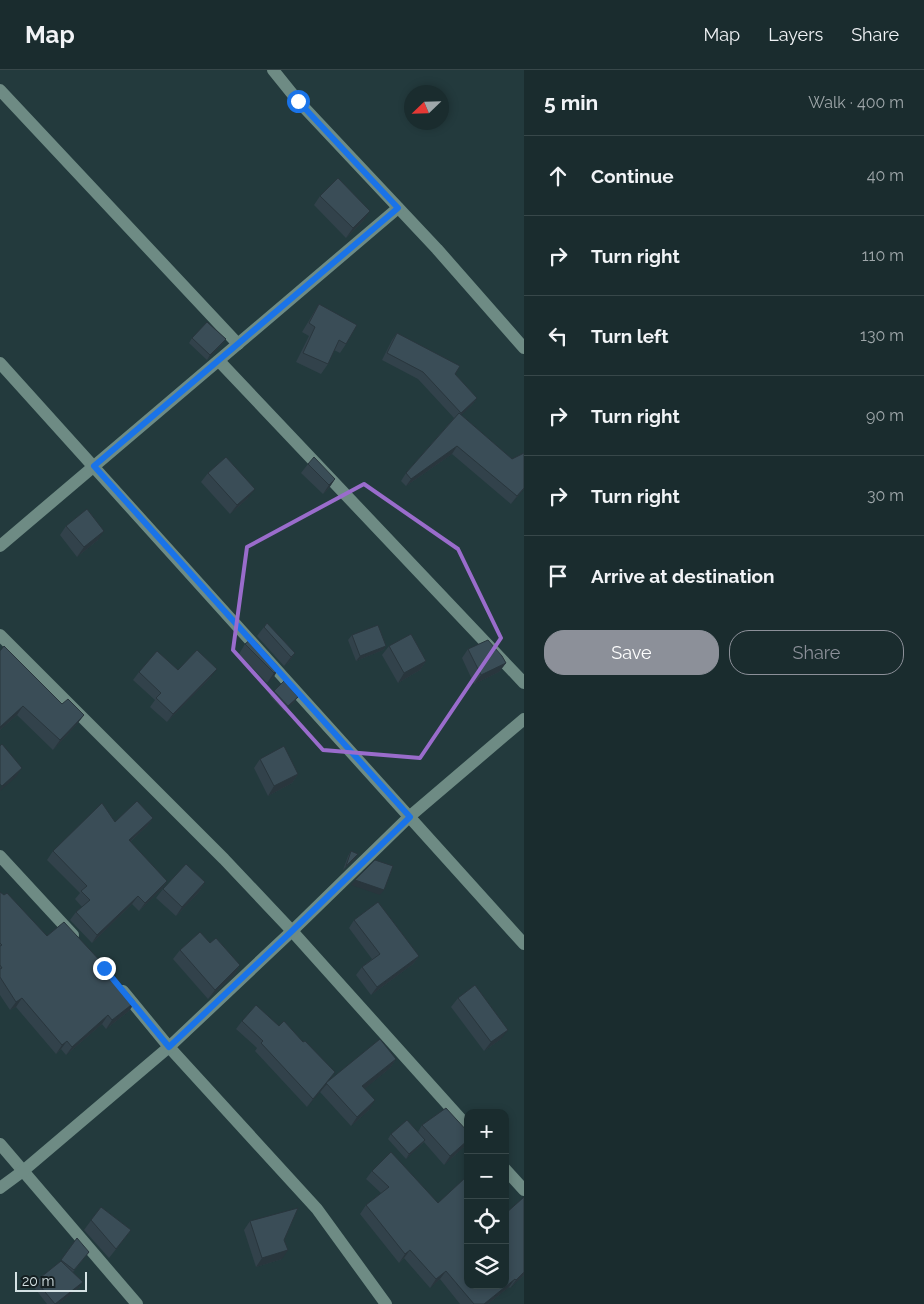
<!DOCTYPE html>
<html lang="en">
<head>
<meta charset="utf-8">
<style>
	body { margin:0; font-family:Raleway,sans-serif; background:#27383a; color:#f1f3f6 }
	.controls { position:absolute; right:15px; bottom:15px; display:grid; overflow:hidden; border-radius:10px; box-shadow:0 2px 8px #0003 }
	.controls button { width:45px; height:45px; display:grid; place-items:center; padding:0; border:0; border-bottom:1px solid #38484a; background:#1a2c2e; color:#f1f3f6; font:25px sans-serif }
	.compass { position:absolute; left:404px; top:15px; width:45px; height:45px; border-radius:50%; background:#1a2c2e; box-shadow:0 2px 8px #0003; rotate:247deg }
	.scale { position:absolute; left:15px; bottom:12px; width:72px; box-sizing:border-box; padding-left:5px; border:2px solid #d5e2e4; border-top:0; font-size:14px; line-height:18px; white-space:nowrap; color:#d5e2e4; -webkit-text-stroke:4px #151f21; paint-order:stroke }
	.stop { position:absolute; width:15px; height:15px; margin:-11px; border:4px solid #1a73e8; border-radius:50%; background:#fff }
	.stop.end { background:#1a73e8; border-color:#fff; box-shadow:0 1px 5px #0008 }
	.list { margin:0; padding:0; list-style:none }
	h2 { display:flex; justify-content:space-between; align-items:center; height:65px; margin:0; padding:0 20px; font-size:21px }
	h2 small { font-size:16px; font-weight:400; color:#9fa7aa }
	.list li { display:grid; grid-template-columns:32px 1fr auto; gap:15px; align-items:center; box-sizing:border-box; height:80px; padding:0 20px; border-top:1px solid #38484a }
	.list b { display:block; font-size:19px; white-space:nowrap }
	.list em { font-size:16px; font-style:normal; color:#9fa7aa }
	.actions { display:flex; gap:10px; padding:15px 20px }
	.actions a { flex:1; padding:11px 0; border:1px solid #8c9099; border-radius:20px; text-align:center; font-size:18px; color:#8c9099 }
	.actions .main { background:#8c9099; color:#fff }
	.icon { flex:none; width:28px; height:28px; fill:none; stroke:currentColor; stroke-width:2; stroke-linecap:round; stroke-linejoin:round }
	.map { position:relative; flex:none; width:524px; height:1234px; overflow:hidden }
	header { display:flex; align-items:center; gap:30px; box-sizing:border-box; height:70px; padding:0 25px; background:#1a2c2e; border-bottom:1px solid #38484a }
	header strong { font-size:24px }
	nav { display:flex; gap:28px; margin-inline-start:auto; font-size:18px }
	main { display:flex }
	aside { flex:1; background:#1a2c2e }
	.map>svg:first-child { display:block }
	.lines { fill:none; stroke-linecap:round; stroke-linejoin:round }
	.minor { stroke:#6e8b84; stroke-width:12 }
	.wall { fill:#32424b }
	.shaded-wall { fill:#29363d }
	.building { fill:#3a4d57; stroke:#29363d }
	.route { stroke:#1a73e8; stroke-width:6 }
	.marked { fill:none; stroke:#9a6ccc; stroke-width:4; stroke-linejoin:round }
</style>
</head>
<body>
<header>
<strong>Map</strong>
<nav><a>Map</a><a>Layers</a><a>Share</a></nav>
</header>
<main>
<div class="map">
<svg width="524" height="1234" viewBox="0 0 524 1234">
	<rect width="100%" height="100%" fill="#233a3d"/>
	<g class="lines">
		<!-- minor -->
		<g class="minor">
			<polyline points="273,0 298,31 437,179 524,278"/>
			<polyline points="0,20 238,274"/>
			<polyline points="219,291 524,613"/>
			<polyline points="0,293 524,874"/>
			<polyline points="0,476 398,138"/>
			<polyline points="0,565 224,789 292,861 468,1057"/>
			<polyline points="0,786 73,865"/>
			<polyline points="123,921 169,977 317,1139 386,1234"/>
			<polyline points="0,1074 137,1234"/>
			<polyline points="505,1099 524,1120"/>
			<polyline points="0,1118 23,1101 169,977 292,861 409,747 524,649"/>
		</g>
	</g>
	<!-- wall -->
	<g class="wall">
		<polygon points="320,126 364,150 346,168 314,135"/>
		<polygon points="319,234 346,274 340,283 334,280 328,294 321,304 296,292 309,266 302,262 313,244"/>
		<polygon points="397,263 455,304 477,328 472,335 461,345 512,389 524,383 524,419 511,434 452,384 406,416 401,411 406,403 454,348 418,309 382,290 392,270"/>
		<polygon points="192,268 226,269 222,274 207,290 189,273"/>
		<polygon points="308,394 335,409 329,418 323,424 301,403"/>
		<polygon points="208,403 248,428 230,444 201,412"/>
		<polygon points="66,456 98,470 77,487 60,465"/>
		<polygon points="264,557 295,583 289,592 284,596 257,566"/>
		<polygon points="352,565 386,576 383,580 356,591 348,570"/>
		<polygon points="245,574 279,598 273,608 267,613 239,584"/>
		<polygon points="389,576 426,591 420,600 398,613 382,585"/>
		<polygon points="468,579 506,593 499,602 474,614 462,588"/>
		<polygon points="0,581 62,634 84,645 77,654 53,680 17,645 0,660"/>
		<polygon points="178,600 211,607 167,652 150,637 155,630 133,610 139,602"/>
		<polygon points="274,621 298,627 294,632 284,641 270,626"/>
		<polygon points="260,689 298,704 292,713 268,726 254,698"/>
		<polygon points="153,748 147,756 130,772 167,811 162,819 139,841 132,834 92,873 70,850 76,842 82,837 75,829 80,823 47,790 53,781 115,752"/>
		<polygon points="351,781 355,789 343,800 348,786"/>
		<polygon points="205,812 199,822 176,846 156,828 163,819"/>
		<polygon points="0,822 47,866 135,932 129,941 106,959 102,954 66,985 61,979 56,984 16,937 10,940 0,925"/>
		<polygon points="354,850 419,886 413,894 371,925 356,905 362,897 372,889 349,858"/>
		<polygon points="210,873 240,895 234,905 208,929 173,889 180,880"/>
		<polygon points="458,928 501,969 484,981 451,937"/>
		<polygon points="242,951 329,1011 396,989 390,998 364,1019 369,1040 351,1056 320,1022 322,1019 307,1037 255,981 257,978 236,959"/>
		<polygon points="422,1055 466,1075 444,1095 424,1072 421,1075 406,1089 388,1069 391,1064 418,1062"/>
		<polygon points="391,1082 468,1215 524,1127 524,1205 510,1218 509,1217 488,1234 460,1234 440,1209 430,1218 404,1188 399,1193 360,1144 366,1135 381,1123 366,1109 372,1101"/>
		<polygon points="101,1137 131,1160 109,1188 84,1160"/>
		<polygon points="250,1151 284,1170 282,1189 256,1197 244,1160"/>
		<polygon points="89,1182 73,1202 80,1217 58,1234 47,1234 33,1216 36,1211 61,1191"/>
	</g>
	<!-- shaded-wall -->
	<g class="shaded-wall">
		<polygon points="370,141 364,150 346,168 353,158"/>
		<polygon points="226,269 222,274 207,290 210,285"/>
		<polygon points="477,328 472,335 456,350 461,343"/>
		<polygon points="457,376 452,384 406,416 411,409"/>
		<polygon points="335,409 329,418 323,424 329,415"/>
		<polygon points="524,418 524,419 511,434 517,426"/>
		<polygon points="255,419 248,428 230,444 237,435"/>
		<polygon points="104,461 98,470 77,487 84,477"/>
		<polygon points="386,576 383,580 356,591 360,586"/>
		<polygon points="295,583 289,592 284,596 291,587"/>
		<polygon points="426,591 420,600 398,613 404,603"/>
		<polygon points="506,593 499,602 474,614 481,605"/>
		<polygon points="279,598 273,608 267,613 274,603"/>
		<polygon points="217,599 211,607 167,652 173,644"/>
		<polygon points="298,627 294,632 284,641 288,636"/>
		<polygon points="23,636 17,645 0,660 0,657"/>
		<polygon points="84,645 77,654 53,680 60,670"/>
		<polygon points="22,698 16,707 0,721 0,718 2,716"/>
		<polygon points="298,704 292,713 268,726 274,716"/>
		<polygon points="153,748 147,756 123,778 129,770"/>
		<polygon points="358,784 355,789 343,800 346,796"/>
		<polygon points="355,810 384,820 380,825 351,815"/>
		<polygon points="167,811 162,819 139,841 145,833"/>
		<polygon points="205,812 199,822 176,846 182,837"/>
		<polygon points="138,826 132,834 92,873 97,865"/>
		<polygon points="419,886 413,894 371,925 377,917"/>
		<polygon points="240,895 234,905 208,929 215,920"/>
		<polygon points="22,928 16,937 10,940 16,932"/>
		<polygon points="135,932 129,941 106,959 112,950"/>
		<polygon points="108,945 102,954 66,985 72,977"/>
		<polygon points="508,960 501,969 484,981 491,972"/>
		<polygon points="67,971 61,979 56,984 62,975"/>
		<polygon points="396,989 390,998 356,1026 362,1016"/>
		<polygon points="335,1002 327,1014 307,1037 313,1029"/>
		<polygon points="375,1030 369,1040 351,1056 357,1047"/>
		<polygon points="425,1070 421,1075 406,1089 409,1084"/>
		<polygon points="468,1070 468,1072 466,1075 444,1095 450,1086"/>
		<polygon points="288,1180 282,1189 256,1197 262,1188"/>
		<polygon points="410,1180 404,1188 399,1193 405,1184"/>
		<polygon points="446,1201 440,1209 430,1218 436,1209"/>
		<polygon points="524,1202 524,1205 510,1218 516,1210"/>
		<polygon points="515,1209 509,1217 488,1234 484,1234"/>
		<polygon points="83,1212 80,1217 58,1234 55,1234"/>
	</g>
	<!-- building -->
	<g class="building">
		<polygon points="338,108 370,141 353,158 320,126"/>
		<polygon points="319,234 357,255 346,274 339,270 328,294 303,283 315,257 309,253"/>
		<polygon points="207,252 226,269 210,285 192,268"/>
		<polygon points="397,263 460,296 455,304 477,328 461,343 423,302 387,283"/>
		<polygon points="459,343 512,389 524,383 524,418 517,426 457,376 411,409 406,403"/>
		<polygon points="226,387 255,419 237,435 208,403"/>
		<polygon points="314,387 335,409 329,415 308,394"/>
		<polygon points="87,439 104,461 84,477 66,456"/>
		<polygon points="267,553 295,583 291,587 264,557"/>
		<polygon points="378,555 386,576 360,586 352,565"/>
		<polygon points="411,564 426,591 404,603 389,576"/>
		<polygon points="252,568 279,598 274,603 245,574"/>
		<polygon points="488,570 502,586 506,593 481,605 468,579"/>
		<polygon points="4,576 62,634 68,629 84,645 60,670 23,636 0,657 0,581"/>
		<polygon points="197,580 217,599 173,644 156,628 161,623 139,602 157,581 178,600"/>
		<polygon points="284,611 298,627 288,636 274,621"/>
		<polygon points="2,674 22,698 2,716 0,714 0,676"/>
		<polygon points="284,676 298,704 274,716 260,689"/>
		<polygon points="137,731 153,748 129,770 167,811 145,833 138,826 97,865 76,842 90,830 81,821 87,816 53,781 102,733 115,752"/>
		<polygon points="351,781 358,784 346,796"/>
		<polygon points="375,790 393,796 384,820 355,810"/>
		<polygon points="186,794 205,812 182,837 163,819"/>
		<polygon points="0,822 4,825 7,823 47,866 64,852 104,895 135,932 112,950 108,945 72,977 67,971 62,975 22,928 16,932 0,907 0,899 2,898 0,895 0,876 2,875 0,873"/>
		<polygon points="378,832 419,886 377,917 362,897 380,884 354,850"/>
		<polygon points="200,862 210,873 216,868 240,895 215,920 180,880"/>
		<polygon points="475,915 508,960 491,972 458,928"/>
		<polygon points="256,935 279,956 284,951 303,972 305,971 335,1002 313,1029 261,973 263,971 242,951"/>
		<polygon points="380,969 396,989 362,1016 375,1030 357,1047 326,1013"/>
		<polygon points="446,1038 468,1062 468,1070 450,1086 422,1055"/>
		<polygon points="407,1050 425,1070 409,1084 391,1064"/>
		<polygon points="391,1082 438,1133 465,1108 468,1111 468,1215 505,1215 505,1144 524,1127 524,1202 516,1210 515,1209 484,1234 474,1234 446,1201 436,1209 410,1180 405,1184 366,1135 389,1117 372,1101"/>
		<polygon points="101,1137 131,1160 116,1179 91,1150"/>
		<polygon points="298,1138 284,1170 288,1180 262,1188 250,1151"/>
		<polygon points="77,1168 89,1182 74,1200 61,1190"/>
		<polygon points="61,1191 83,1212 55,1234 36,1211"/>
	</g>
	<g class="lines">
		<!-- route -->
		<polyline class="route" points="104,898 169,977 292,861 410,747 94,396 398,138 298,31"/>
	</g>
	<!-- marked area -->
	<path class="marked" d="M364 414 458 479 501 568 420 688 323 680 233 580 247 477Z"/>
</svg>
<div class="controls">
<button>+</button>
<button>−</button>
<button><svg class="icon" aria-label="locate" viewBox="0 0 24 24"><circle cx="12" cy="12" r="6"/><path d="M12 2v4M12 18v4M2 12h4M18 12h4"/></svg></button>
<button><svg class="icon" aria-label="layers" viewBox="0 0 24 24"><path d="M12 4l9 5-9 5-9-5zM3 14l9 5 9-5"/></svg></button>
</div>
<svg class="compass" viewBox="-18 -18 36 36"><path d="M0-13l5 13h-10z" fill="#e53935"/><path d="M0 13l5-13h-10z" fill="#9fa7aa"/></svg>
<div class="scale">20 m</div>
<div class="stop" style="left:298px;top:31px"></div>
<div class="stop end" style="left:104px;top:898px"></div>
</div>
<aside>
<h2>5 min<small>Walk · 400 m</small></h2>
<ul class="list">
<li><svg class="icon" aria-label="ahead" viewBox="0 0 24 24"><path d="M12 20V5M6 11l6-6 6 6"/></svg><div><b>Continue</b></div><em>40 m</em></li>
<li><svg class="icon" aria-label="right" viewBox="0 0 24 24"><path d="M7 20v-9h11M14 6l5 5-5 5"/></svg><div><b>Turn right</b></div><em>110 m</em></li>
<li><svg class="icon" aria-label="left" viewBox="0 0 24 24"><path d="M17 20v-9H6M10 6l-5 5 5 5"/></svg><div><b>Turn left</b></div><em>130 m</em></li>
<li><svg class="icon" aria-label="right" viewBox="0 0 24 24"><path d="M7 20v-9h11M14 6l5 5-5 5"/></svg><div><b>Turn right</b></div><em>90 m</em></li>
<li><svg class="icon" aria-label="right" viewBox="0 0 24 24"><path d="M7 20v-9h11M14 6l5 5-5 5"/></svg><div><b>Turn right</b></div><em>30 m</em></li>
<li><svg class="icon" aria-label="arrive" viewBox="0 0 24 24"><path d="M6 21V4h12l-3 4 3 4H6"/></svg><div><b>Arrive at destination</b></div></li>
</ul>
<div class="actions"><a class="main">Save</a><a>Share</a></div>
</aside>
</main>
</body>
</html>
